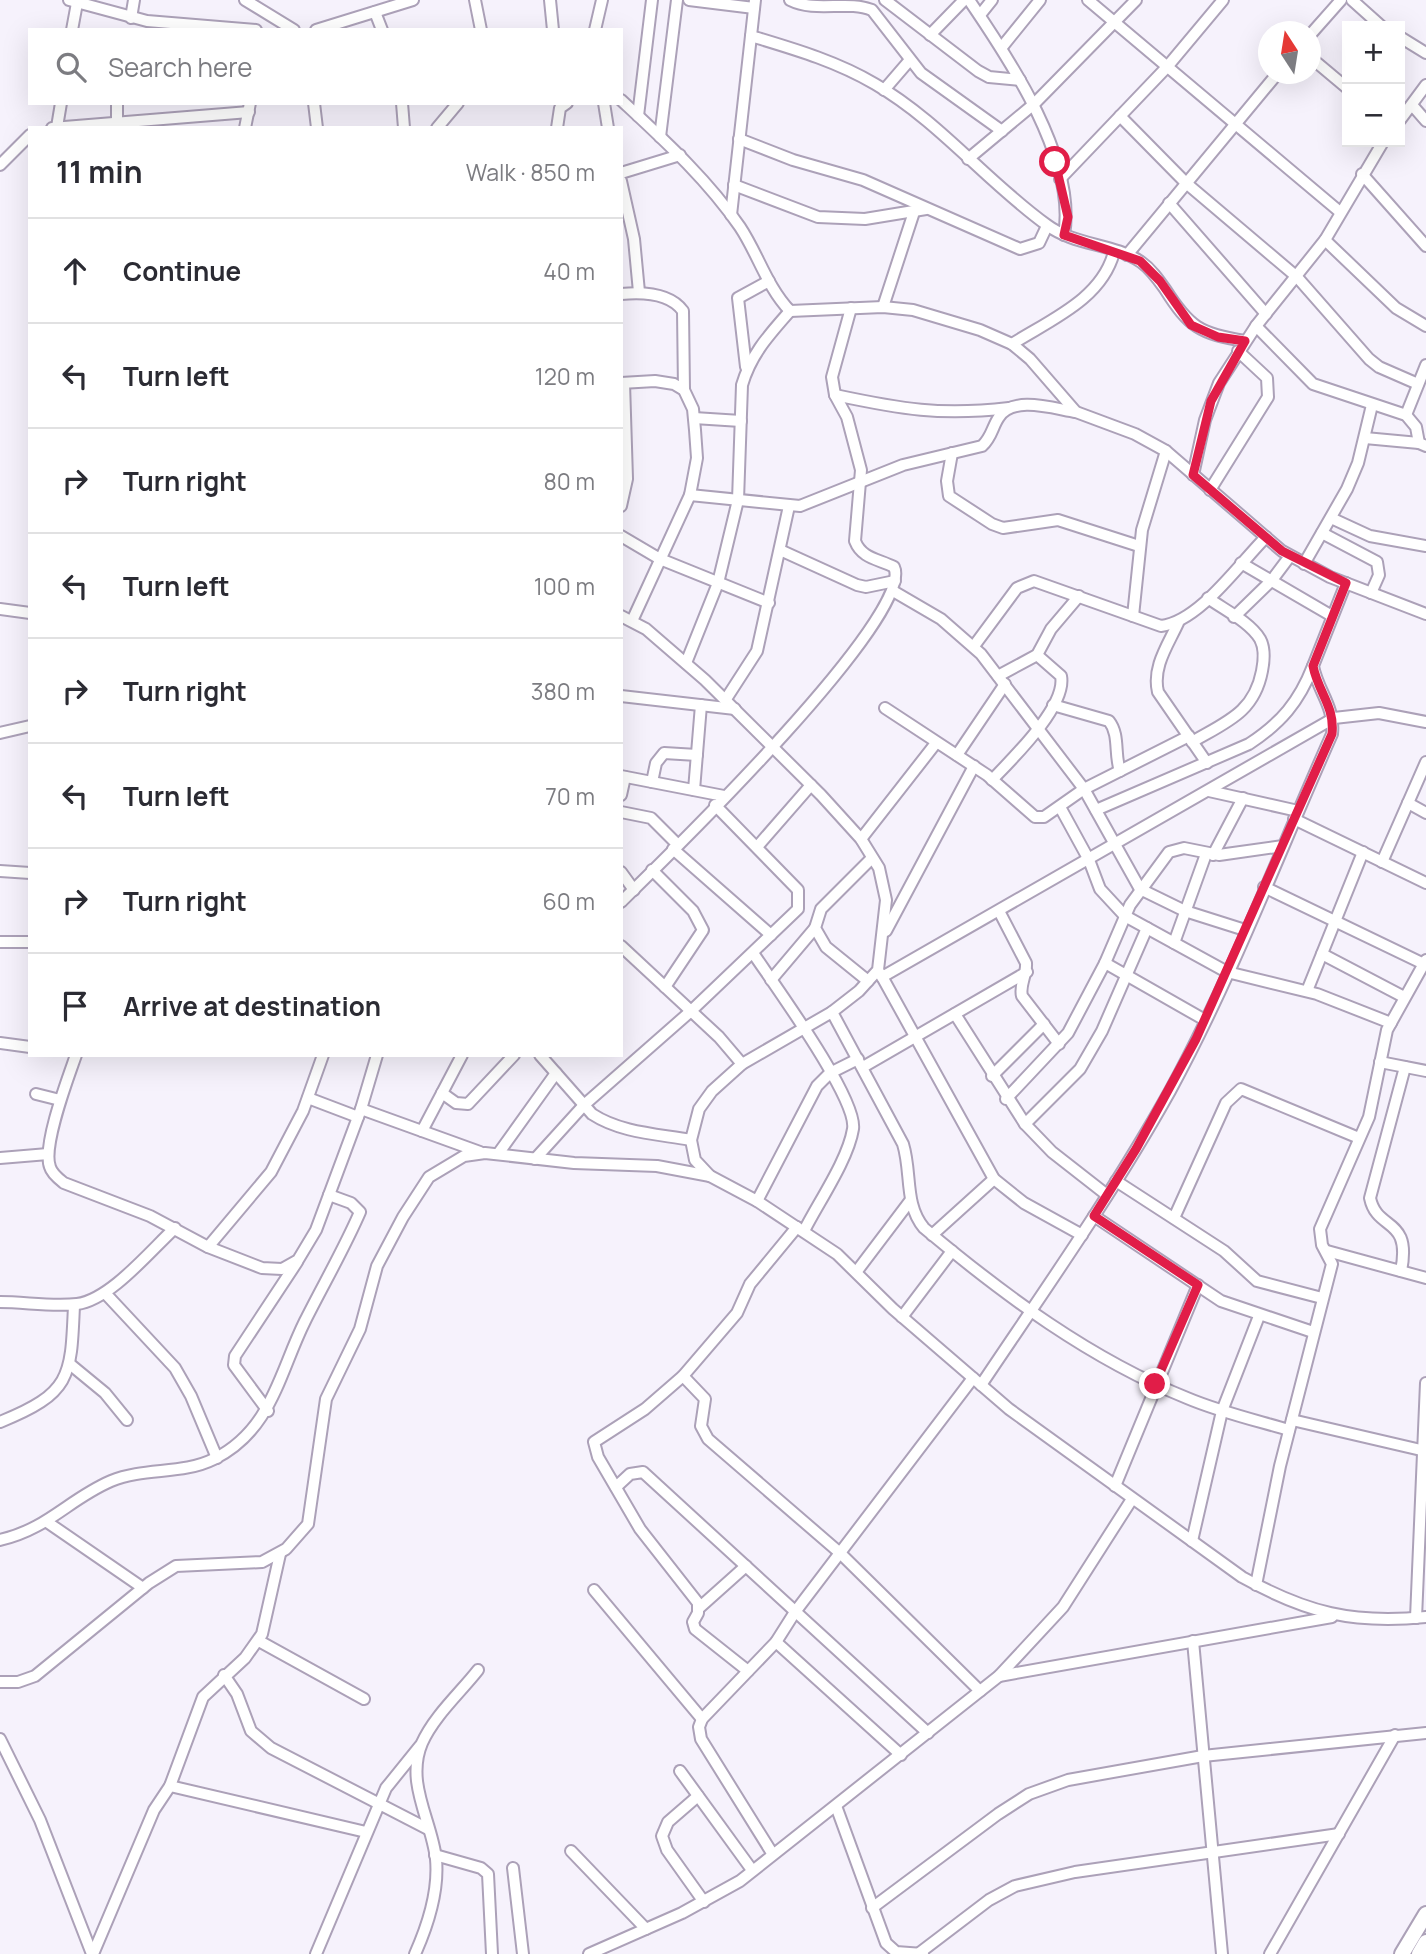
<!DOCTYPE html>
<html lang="en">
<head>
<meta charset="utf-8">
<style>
	body { margin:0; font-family:Manrope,sans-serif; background:#f2f2f3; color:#2b2b33 }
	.controls { position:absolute; right:21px; top:21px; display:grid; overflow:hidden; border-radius:0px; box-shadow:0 7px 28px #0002 }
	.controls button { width:63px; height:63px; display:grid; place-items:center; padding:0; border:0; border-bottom:2px solid #e1e1e2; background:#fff; color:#2b2b33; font:35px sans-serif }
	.compass { position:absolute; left:1258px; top:21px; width:63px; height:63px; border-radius:50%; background:#fff; box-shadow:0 7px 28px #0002; rotate:348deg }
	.stop { position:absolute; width:21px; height:21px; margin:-16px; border:5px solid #e11d48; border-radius:50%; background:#fff }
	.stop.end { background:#e11d48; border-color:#fff; box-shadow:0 2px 7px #0008 }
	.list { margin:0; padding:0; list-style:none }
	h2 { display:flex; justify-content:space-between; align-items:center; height:91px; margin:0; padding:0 28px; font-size:30px }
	h2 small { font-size:23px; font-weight:400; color:#7c7c81 }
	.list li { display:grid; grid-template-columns:46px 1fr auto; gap:21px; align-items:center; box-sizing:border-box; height:105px; padding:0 28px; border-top:2px solid #e1e1e2 }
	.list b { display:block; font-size:26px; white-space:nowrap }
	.list em { font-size:23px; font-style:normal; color:#7c7c81 }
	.icon { flex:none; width:38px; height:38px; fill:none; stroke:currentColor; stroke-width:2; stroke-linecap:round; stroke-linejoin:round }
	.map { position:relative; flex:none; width:1426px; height:1954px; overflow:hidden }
	.search { position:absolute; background:#fff; box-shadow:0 7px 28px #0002; left:28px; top:28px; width:595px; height:77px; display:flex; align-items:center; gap:18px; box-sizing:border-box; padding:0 24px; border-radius:0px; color:#7c7c81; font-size:26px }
	.panel { position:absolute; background:#fff; box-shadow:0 7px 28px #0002; left:28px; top:126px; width:595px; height:931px; border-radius:0px }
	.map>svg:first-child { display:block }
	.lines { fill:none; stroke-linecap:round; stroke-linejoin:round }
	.minor-casing { stroke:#aca1b8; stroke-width:14 }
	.tertiary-casing { stroke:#aca1b8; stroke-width:18 }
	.minor { stroke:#fff; stroke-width:10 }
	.tertiary { stroke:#fff; stroke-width:14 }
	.route { stroke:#e11d48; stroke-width:9 }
</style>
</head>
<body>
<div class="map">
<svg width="1426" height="1954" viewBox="0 0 1426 1954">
	<rect width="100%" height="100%" fill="#f6f2fc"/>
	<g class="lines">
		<defs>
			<g id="minor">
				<polyline points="69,0 147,21 256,30"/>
				<polyline points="245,0 294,30"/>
				<polyline points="475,0 481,30"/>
				<polyline points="550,0 553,30"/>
				<polyline points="689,0 754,8"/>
				<path d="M790 0C816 13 847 0 872 10L921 73 1002 131"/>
				<polyline points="885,0 978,71 989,77 1020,80"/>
				<path d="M969 0C1010 60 1077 160 1064 235"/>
				<polyline points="1088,0 1340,212"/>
				<polyline points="1352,0 1381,26"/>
				<polyline points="375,12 382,30"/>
				<polyline points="980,15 992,0"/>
				<polyline points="131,18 134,0"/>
				<polyline points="72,30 77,3"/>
				<polyline points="316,30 413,0"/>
				<polyline points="595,30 602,0"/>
				<polyline points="930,35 964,0"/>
				<polyline points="1310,35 1341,0"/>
				<path d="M751 36C794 49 836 61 875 84 939 121 987 182 1047 225 1075 246 1113 243 1141 262 1151 269 1158 279 1165 289 1189 327 1200 334 1245 341"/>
				<polyline points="1400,37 1426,53"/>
				<polyline points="1002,47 1040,0"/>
				<polyline points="1310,57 1347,88"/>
				<polyline points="884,90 909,61"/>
				<path d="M621 100C664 140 707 179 740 227 758 254 767 287 790 311L883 307 913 310 980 330 1012 344 1030 359 1076 412 1135 434 1166 451 1282 551 1330 577 1426 614"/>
				<polyline points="314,103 317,128"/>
				<polyline points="402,103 404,128"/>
				<polyline points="604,103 608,128"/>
				<polyline points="1412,105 1426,121"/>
				<polyline points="638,116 652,0"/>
				<polyline points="1120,116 1186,183 1297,277 1369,359 1379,367 1418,384"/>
				<polyline points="1400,120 1426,85"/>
				<polyline points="117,122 117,103"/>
				<polyline points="57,127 61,103"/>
				<polyline points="52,128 249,112"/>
				<polyline points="245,128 250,103"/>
				<polyline points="437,128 458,103"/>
				<polyline points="557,128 560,108 567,103"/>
				<polyline points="660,137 677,0"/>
				<polyline points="739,139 793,160 863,180 1020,249 1039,243 1047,226"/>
				<polyline points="968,159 1034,104 1136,0"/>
				<polyline points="0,165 30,135"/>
				<polyline points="621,173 680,155"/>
				<polyline points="1362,174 1426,246"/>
				<polyline points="1060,179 1167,67 1223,0"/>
				<polyline points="621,181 634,239 639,292"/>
				<polyline points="734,185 818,217 865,219 926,209"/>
				<polyline points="1169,203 1266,314"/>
				<polyline points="731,215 755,0"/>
				<polyline points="1325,240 1396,308 1426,326"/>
				<polyline points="1127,255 1277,74"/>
				<path d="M621 294C642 292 670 293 683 311L684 390"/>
				<polyline points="883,307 914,212"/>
				<polyline points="1256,326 1313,384 1406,415 1416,427 1419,443 1426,446"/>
				<path d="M1012 344C1050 320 1102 299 1114 252"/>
				<polyline points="746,367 738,298 769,281"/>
				<polyline points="621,383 655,381 674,384 684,390 693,409 695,430 697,458 690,495 632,621"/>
				<path d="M835 395C901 409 940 416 1009 408"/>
				<polyline points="1406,415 1426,365"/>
				<polyline points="694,418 741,421"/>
				<polyline points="1365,438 1419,443"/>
				<polyline points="952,453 947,481 949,496 992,524 1003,528 1058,520 1139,546"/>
				<polyline points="1193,475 1205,420 1219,383 1256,326 1325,240 1383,142"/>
				<polyline points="1210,490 1268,397 1267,378 1238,351"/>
				<path d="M690 495 800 506 903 465 982 446C992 437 992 427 999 417 1013 395 1055 409 1076 412"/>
				<polyline points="621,506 627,479 624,383"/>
				<polyline points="1331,518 1370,536 1426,546"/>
				<polyline points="1322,533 1377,562 1379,575 1371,593"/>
				<polyline points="621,536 660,559 769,603"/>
				<polyline points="780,550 857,585 866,587 895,581"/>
				<polyline points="1241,563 1332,616"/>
				<polyline points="1304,564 1347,489 1358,463 1372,405"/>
				<polyline points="893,591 941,619 981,654 1084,789 1140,889 1185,911 1245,930"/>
				<polyline points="0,609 30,613"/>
				<path d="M621 616 646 629 705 680 821 795 861 839 879 868 886 900 878 970 859 991 832 1012 742 1064 712 1091 699 1109 691 1140 695 1160 710 1176 757 1201 837 1254 893 1309 1009 1409 1242 1577C1307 1613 1352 1624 1426 1617"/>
				<polyline points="1133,616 1142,530 1166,451"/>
				<polyline points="1234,617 1272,580 1290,556"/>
				<path d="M1178 623C1168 645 1152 667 1158 692L1207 763"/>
				<path d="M974 646 1017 588 1034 581 1161 626C1199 622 1239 564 1266 537"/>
				<path d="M686 663 718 583 738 500 742 385C751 354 769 335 790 311"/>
				<polyline points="998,676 1037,655 1051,629 1079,596"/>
				<polyline points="621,696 735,709"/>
				<polyline points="726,699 757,651 789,506"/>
				<path d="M1053 705 1109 721C1120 735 1114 754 1120 771"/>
				<polyline points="885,708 987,775 1035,817 1044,817 1084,789 1189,736"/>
				<polyline points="0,733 30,726"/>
				<path d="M1192 742C1226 722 1254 713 1262 671 1264 661 1265 648 1260 639 1250 622 1223 609 1208 598"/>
				<polyline points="957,755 1005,684"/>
				<polyline points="621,776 724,796"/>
				<path d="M992 780C1012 759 1067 706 1061 676L1037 655"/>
				<polyline points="652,782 656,763 664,753 697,755"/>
				<polyline points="694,790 701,705"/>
				<polyline points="1209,791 1298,811"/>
				<polyline points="621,795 625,777"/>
				<polyline points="1408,803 1426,813"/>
				<polyline points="1060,807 1089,860 1100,889 1125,916 1227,972 1317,994 1391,1023"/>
				<path d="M1096 810 1249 744C1281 723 1299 702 1313 666"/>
				<polyline points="621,812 651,818 677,844"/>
				<polyline points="1294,819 1426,883"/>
				<polyline points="861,839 936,743"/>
				<polyline points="757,847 811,785"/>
				<polyline points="673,849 771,935"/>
				<polyline points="1213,855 1243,798"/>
				<polyline points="1382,862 1426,762"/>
				<polyline points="652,870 693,911 703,930 665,987"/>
				<polyline points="0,871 30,873"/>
				<polyline points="621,872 634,890"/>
				<polyline points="1264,887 1424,964"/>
				<path d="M621 902C663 861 917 614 894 567 879 559 862 559 855 541L861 470 847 417 835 395 832 377 851 308"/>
				<path d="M999 911 1026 963C1027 975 1019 985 1022 996L1059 1044"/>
				<polyline points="886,931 974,766"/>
				<polyline points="0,942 30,942"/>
				<polyline points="1174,943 1206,854"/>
				<polyline points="621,946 719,1037 742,1064"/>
				<path d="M753 953C773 983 858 1099 853 1129 848 1160 818 1203 804 1231"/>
				<polyline points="1322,954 1404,997"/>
				<polyline points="1105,963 1205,1020"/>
				<polyline points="880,973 994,1179 1024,1203 1082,1235"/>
				<polyline points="882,977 1334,718 1379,713 1426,722"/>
				<polyline points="771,980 815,928"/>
				<polyline points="868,981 826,947 815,928 821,909 872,858"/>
				<polyline points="1307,991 1363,852"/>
				<path d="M832 1012 903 1144C912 1173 904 1204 924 1228 1004 1295 1090 1359 1187 1398 1220 1412 1255 1420 1289 1430"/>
				<polyline points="955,1014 1025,1124 1052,1152 1107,1195"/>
				<polyline points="0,1043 30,1047"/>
				<path d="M76 1055C68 1078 42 1146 50 1167 52 1174 59 1179 64 1183L150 1216 208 1247 262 1268 282 1269 298 1260 316 1230 361 1109 377 1055"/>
				<path d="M540 1055 592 1114C621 1133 658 1134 691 1140"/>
				<polyline points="1380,1062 1426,1071"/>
				<polyline points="863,1067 1027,972"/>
				<polyline points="992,1076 1044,1024"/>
				<polyline points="442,1093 456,1103 468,1104 514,1055"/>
				<polyline points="36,1094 60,1100"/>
				<polyline points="308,1098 358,1117"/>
				<polyline points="1006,1099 1068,1033 1105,963 1130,905 1169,852 1184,848 1219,855 1283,846"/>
				<polyline points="361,1109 480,1152"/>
				<polyline points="1025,1124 1080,1069 1102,1031 1147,928"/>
				<polyline points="422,1131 462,1055"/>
				<polyline points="498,1154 556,1073"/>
				<polyline points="0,1158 48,1154"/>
				<polyline points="535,1159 584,1105 691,1011 798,909 798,890 715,805"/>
				<polyline points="1116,1181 1224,1251 1257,1281 1322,1298"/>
				<polyline points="757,1201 817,1086 830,1073 858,1059"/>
				<polyline points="1094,1216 1221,1301 1313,1332"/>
				<polyline points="1174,1218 1226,1103 1241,1089 1359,1138"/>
				<polyline points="932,1235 994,1179"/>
				<polyline points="208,1247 271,1172 303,1111 323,1055"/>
				<polyline points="1327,1251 1426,1278"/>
				<polyline points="857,1271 910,1201"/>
				<path d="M1401 1271C1412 1216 1377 1232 1370 1198L1405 1067"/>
				<polyline points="105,1293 175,1368 191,1396 217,1458"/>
				<path d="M0 1302C25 1302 52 1307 77 1304 110 1300 150 1251 175 1228"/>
				<polyline points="902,1317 952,1251"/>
				<polyline points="71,1365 105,1393 127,1420"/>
				<polyline points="683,1376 705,1399 701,1426 708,1439 840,1553 980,1691"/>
				<path d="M981 1385C1046 1288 1113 1193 1170 1091 1232 977 1279 853 1332 734 1335 706 1318 692 1313 666L1346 583"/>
				<polyline points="268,1411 234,1365 235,1356 297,1262"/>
				<polyline points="1292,1420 1421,1450"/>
				<path d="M0 1422C72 1393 71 1376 74 1305"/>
				<polyline points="1115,1486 1198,1285"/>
				<polyline points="616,1487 630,1474 643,1472 928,1733"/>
				<polyline points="47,1522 143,1588"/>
				<path d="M0 1540C48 1529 69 1499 111 1481 145 1467 182 1475 214 1459 272 1430 279 1373 305 1321 323 1285 344 1249 360 1212L351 1203 329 1195"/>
				<polyline points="1192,1541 1222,1411 1259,1316"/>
				<polyline points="1256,1585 1280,1466 1332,1264 1322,1245 1320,1229 1369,1117 1387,1030 1426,960"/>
				<polyline points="594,1590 702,1719"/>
				<polyline points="699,1608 746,1566"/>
				<polyline points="1416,1618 1426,1383"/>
				<polyline points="259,1641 364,1699"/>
				<polyline points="1193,1641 1222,1954"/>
				<polyline points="776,1642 901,1755"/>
				<polyline points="748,1671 695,1629 693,1622 698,1613 698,1603 640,1529 598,1457 594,1442 645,1409 683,1376 737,1313 750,1284 797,1227"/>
				<polyline points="224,1675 237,1694 251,1731 271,1748 428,1829"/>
				<polyline points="999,1676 1332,1617"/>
				<polyline points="0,1682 18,1682 35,1676 149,1583 176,1566 262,1562 286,1549 308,1524 326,1399 360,1329 377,1266 403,1217 429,1177 464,1156 485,1153 574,1163 657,1166 710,1176"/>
				<polyline points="0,1739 40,1820 92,1954"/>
				<polyline points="680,1771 752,1870"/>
				<polyline points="170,1786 366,1832"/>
				<polyline points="698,1796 668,1822 662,1836 667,1850 704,1902"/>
				<polyline points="836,1806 886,1943 896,1952 923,1954"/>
				<polyline points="571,1851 646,1929"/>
				<polyline points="772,1853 701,1739 699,1727 702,1719 776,1642 795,1612 973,1378"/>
				<polyline points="435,1855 481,1868 488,1874 492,1954"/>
				<polyline points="513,1868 523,1954"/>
				<polyline points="872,1908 998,1814 1029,1794 1068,1780 1203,1756 1426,1733"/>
				<polyline points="93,1954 154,1810 170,1786 203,1697 245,1658 262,1634 280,1554"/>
				<polyline points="316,1954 386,1788 420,1746"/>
				<path d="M415 1954C428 1925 439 1892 436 1859 432 1821 405 1783 422 1743 434 1716 460 1693 478 1670"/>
				<polyline points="589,1954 682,1913 740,1881 999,1676 1063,1607 1132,1499"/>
				<polyline points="918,1954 989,1900 1015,1886 1075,1872 1339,1834"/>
				<polyline points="1270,1954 1395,1735"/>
			</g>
			<g id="tertiary">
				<polyline points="1402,1954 1426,1914"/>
				<polyline points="1419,1954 1426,1942"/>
			</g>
		</defs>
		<!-- minor casing -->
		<use href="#minor" class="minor-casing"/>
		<!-- tertiary casing -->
		<use href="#tertiary" class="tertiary-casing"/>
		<!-- minor -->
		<use href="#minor" class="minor"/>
		<!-- tertiary -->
		<use href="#tertiary" class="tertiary"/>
	</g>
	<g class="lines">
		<!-- route -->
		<path class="route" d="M1055 162 1068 217 1064 235 1140 261 1160 281 1191 325 1218 337 1245 341 1211 401 1193 475 1282 551 1346 583 1313 666C1318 692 1335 706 1332 734L1196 1039 1136 1149 1094 1216 1198 1285 1155 1384"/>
	</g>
</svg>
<div class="controls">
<button>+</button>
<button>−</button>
</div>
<svg class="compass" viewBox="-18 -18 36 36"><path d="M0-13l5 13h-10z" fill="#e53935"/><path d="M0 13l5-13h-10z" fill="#7c7c81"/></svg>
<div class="stop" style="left:1055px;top:162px"></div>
<div class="stop end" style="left:1155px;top:1384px"></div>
<div class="search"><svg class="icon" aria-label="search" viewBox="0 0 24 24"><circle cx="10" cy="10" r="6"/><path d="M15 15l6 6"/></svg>Search here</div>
<section class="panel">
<h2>11 min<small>Walk · 850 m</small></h2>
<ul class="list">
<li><svg class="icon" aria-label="ahead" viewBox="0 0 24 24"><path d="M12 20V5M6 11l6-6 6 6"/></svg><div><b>Continue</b></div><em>40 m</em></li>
<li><svg class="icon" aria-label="left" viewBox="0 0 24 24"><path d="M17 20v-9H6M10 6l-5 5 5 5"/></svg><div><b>Turn left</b></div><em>120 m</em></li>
<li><svg class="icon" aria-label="right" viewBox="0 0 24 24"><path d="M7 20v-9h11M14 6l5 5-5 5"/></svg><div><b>Turn right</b></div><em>80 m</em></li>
<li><svg class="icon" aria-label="left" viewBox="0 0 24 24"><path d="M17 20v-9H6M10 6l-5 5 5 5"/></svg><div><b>Turn left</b></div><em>100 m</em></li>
<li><svg class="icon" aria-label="right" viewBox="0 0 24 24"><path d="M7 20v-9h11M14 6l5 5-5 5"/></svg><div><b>Turn right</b></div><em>380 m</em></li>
<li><svg class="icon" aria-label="left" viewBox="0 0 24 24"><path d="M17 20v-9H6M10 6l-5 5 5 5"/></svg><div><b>Turn left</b></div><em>70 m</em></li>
<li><svg class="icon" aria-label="right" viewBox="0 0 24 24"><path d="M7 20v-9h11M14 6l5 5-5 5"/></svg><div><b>Turn right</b></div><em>60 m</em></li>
<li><svg class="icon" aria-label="arrive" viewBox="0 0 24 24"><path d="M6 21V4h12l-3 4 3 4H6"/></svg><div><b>Arrive at destination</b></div></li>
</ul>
</section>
</div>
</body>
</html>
